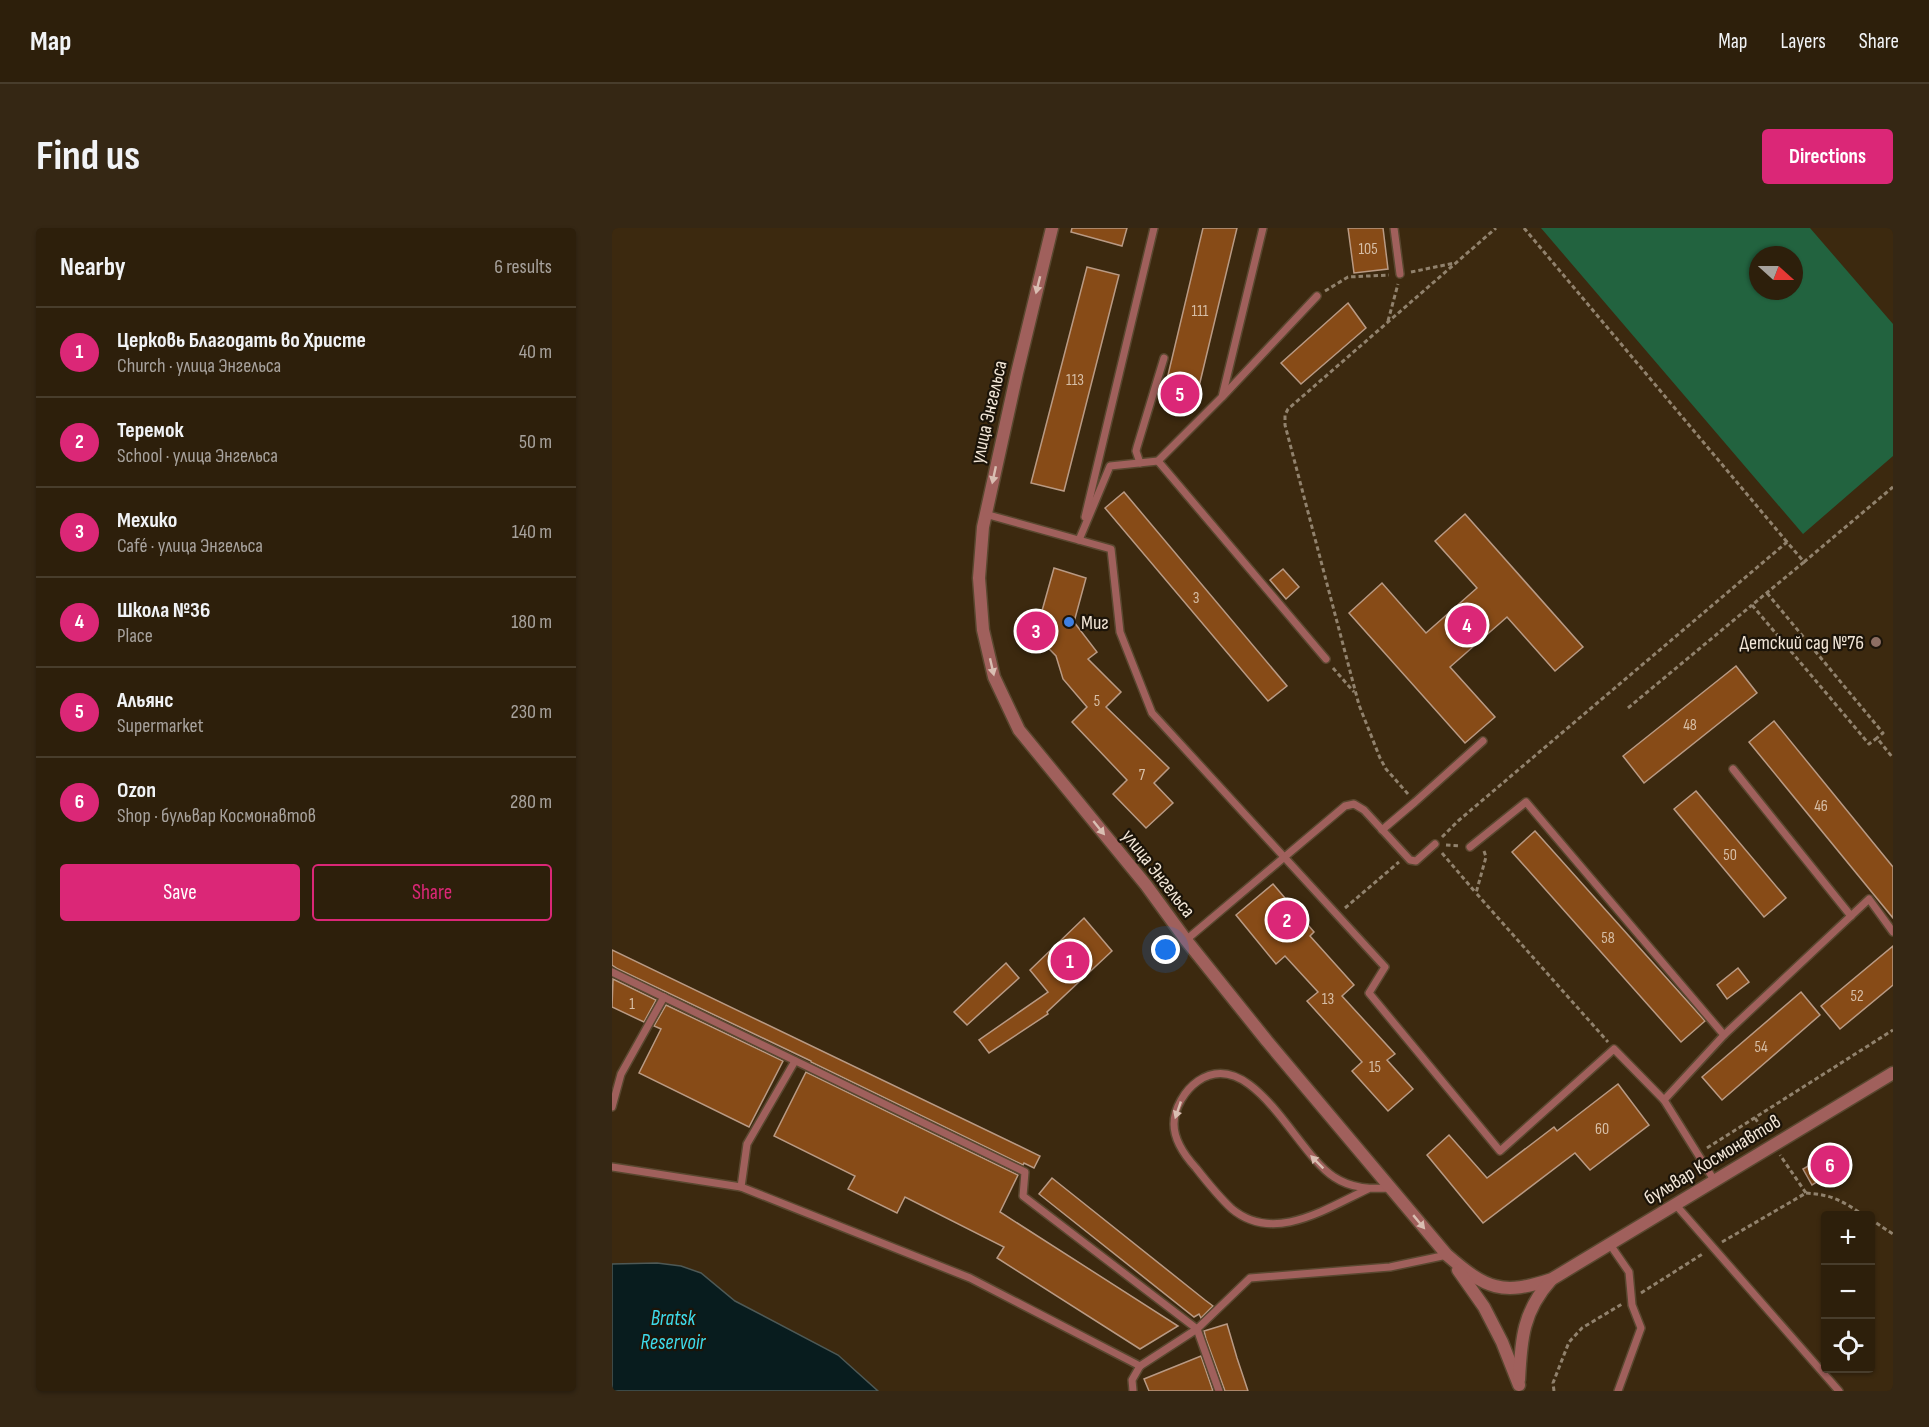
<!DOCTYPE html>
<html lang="en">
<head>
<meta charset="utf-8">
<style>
	body { margin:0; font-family:"Sofia Sans Condensed",sans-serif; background:#352714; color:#f1f3f6 }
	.controls { position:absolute; right:18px; bottom:18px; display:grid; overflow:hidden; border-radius:6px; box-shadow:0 2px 4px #0004 }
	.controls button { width:54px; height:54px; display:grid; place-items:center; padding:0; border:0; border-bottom:2px solid #483d2c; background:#2d1f0b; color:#f1f3f6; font:30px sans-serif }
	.compass { position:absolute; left:1137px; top:18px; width:54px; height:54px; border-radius:50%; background:#2d1f0b; box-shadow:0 2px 4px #0004; rotate:111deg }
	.you { position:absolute; left:554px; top:722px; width:21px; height:21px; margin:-15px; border:4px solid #fff; border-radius:50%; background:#1a73e8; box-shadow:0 0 0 9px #1a73e833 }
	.badge { display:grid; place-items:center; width:39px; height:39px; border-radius:50%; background:#db2777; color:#fff; font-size:20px; font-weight:700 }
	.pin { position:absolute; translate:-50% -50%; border:3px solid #fff; box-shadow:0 2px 6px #0006 }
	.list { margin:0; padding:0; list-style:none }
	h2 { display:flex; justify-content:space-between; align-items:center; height:78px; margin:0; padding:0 24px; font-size:26px }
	h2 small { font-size:20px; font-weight:400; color:#a7a29d }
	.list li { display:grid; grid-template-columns:39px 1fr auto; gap:18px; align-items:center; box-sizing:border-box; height:90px; padding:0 24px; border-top:2px solid #483d2c }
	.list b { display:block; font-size:22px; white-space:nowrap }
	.list p { margin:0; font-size:20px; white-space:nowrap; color:#a7a29d }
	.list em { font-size:20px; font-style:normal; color:#a7a29d }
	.actions { display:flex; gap:12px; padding:18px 24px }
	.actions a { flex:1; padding:14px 0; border:2px solid #db2777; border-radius:6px; text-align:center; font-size:21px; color:#db2777 }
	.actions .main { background:#db2777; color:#fff }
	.icon { flex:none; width:33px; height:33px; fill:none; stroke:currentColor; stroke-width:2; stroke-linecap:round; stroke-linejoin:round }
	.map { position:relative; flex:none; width:1281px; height:1163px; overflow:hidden; border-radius:6px }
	header { display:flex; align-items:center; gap:36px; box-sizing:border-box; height:84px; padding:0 30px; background:#2d1f0b; border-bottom:2px solid #483d2c }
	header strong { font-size:28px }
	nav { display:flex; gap:33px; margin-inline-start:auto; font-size:21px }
	.intro { display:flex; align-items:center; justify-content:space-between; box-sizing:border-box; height:144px; padding:0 36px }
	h1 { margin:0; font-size:42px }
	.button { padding:15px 27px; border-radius:6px; background:#db2777; color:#fff; font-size:21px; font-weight:700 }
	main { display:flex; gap:36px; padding:0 36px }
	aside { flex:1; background:#2d1f0b; border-radius:6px; box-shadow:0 2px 4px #0004 }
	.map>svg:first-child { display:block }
	.green { fill:#22633f; fill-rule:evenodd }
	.water { fill:#081c1e; stroke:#4e5956; stroke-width:1.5 }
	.building { fill:#874b17; stroke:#b99a84; stroke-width:1.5 }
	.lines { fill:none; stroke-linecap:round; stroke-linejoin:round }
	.service-casing { stroke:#59472f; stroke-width:10 }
	.tertiary-casing { stroke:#59472f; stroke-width:15 }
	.path { stroke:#91826d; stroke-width:3; stroke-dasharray:4.5 3; stroke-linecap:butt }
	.service { stroke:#a0605c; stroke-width:7 }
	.tertiary { stroke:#a0605c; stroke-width:12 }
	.oneway { fill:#d9beb2 }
	.shop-dot { fill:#3f7fe0; stroke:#1c1409; stroke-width:2 }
	.education-dot { fill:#8d6e63; stroke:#1c1409; stroke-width:2 }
	.labels { text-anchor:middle; stroke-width:4.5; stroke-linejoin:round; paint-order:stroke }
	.number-label { font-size:16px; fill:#d7bfa7 }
	.street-label { font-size:20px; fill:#f2e6d7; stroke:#1c1409 }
	.poi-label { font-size:20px; fill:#f2e6d7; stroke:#1c1409; text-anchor:start }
	.water-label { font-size:21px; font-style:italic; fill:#3ddaea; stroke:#1c1409 }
</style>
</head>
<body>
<header>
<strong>Map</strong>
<nav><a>Map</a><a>Layers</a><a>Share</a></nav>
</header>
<div class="intro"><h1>Find us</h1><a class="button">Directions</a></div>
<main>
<aside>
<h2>Nearby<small>6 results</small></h2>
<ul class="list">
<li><span class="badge">1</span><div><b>Церковь Благодать во Христе</b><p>Church · улица Энгельса</p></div><em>40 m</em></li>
<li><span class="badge">2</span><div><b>Теремок</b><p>School · улица Энгельса</p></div><em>50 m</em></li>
<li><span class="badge">3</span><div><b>Мехико</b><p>Café · улица Энгельса</p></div><em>140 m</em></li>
<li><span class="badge">4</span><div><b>Школа №36</b><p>Place</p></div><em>180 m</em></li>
<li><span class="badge">5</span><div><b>Альянс</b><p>Supermarket</p></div><em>230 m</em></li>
<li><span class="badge">6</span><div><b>Ozon</b><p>Shop · бульвар Космонавтов</p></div><em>280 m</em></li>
</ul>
<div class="actions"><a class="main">Save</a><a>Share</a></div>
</aside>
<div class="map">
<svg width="1281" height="1163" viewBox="0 0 1281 1163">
	<rect width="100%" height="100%" fill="#3c290f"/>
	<!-- green -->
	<path class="green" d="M929 0H1198L1281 96V228L1191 306ZM1146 27H1182V63H1146Z"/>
	<!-- water -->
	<polygon class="water" points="45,1035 69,1038 89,1045 123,1073 226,1127 266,1163 0,1163 0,1036"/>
	<!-- building -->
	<g class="building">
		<polygon points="460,0 515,0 510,18 459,4"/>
		<polygon points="591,0 625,0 584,171 552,164"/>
		<polygon points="736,0 771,0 776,41 742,45"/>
		<polygon points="475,39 507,47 452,263 419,255"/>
		<polygon points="736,75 754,100 689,156 669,135"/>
		<polygon points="512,264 675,458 656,473 493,280"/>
		<polygon points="853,286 971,419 943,443 895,389 838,439 883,489 853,515 737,385 770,355 814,405 865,360 823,313"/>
		<polygon points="442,340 474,350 462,394 485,424 476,431 509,464 494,479 557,540 542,555 561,575 534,600 501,566 515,552 460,494 475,479 451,451 444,428 417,400 428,390"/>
		<polygon points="671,341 687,359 674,371 658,352"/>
		<polygon points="1124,438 1145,465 1032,555 1011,528"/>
		<polygon points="1162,493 1281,639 1281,690 1137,514"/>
		<polygon points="1084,563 1174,670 1152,689 1062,581"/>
		<polygon points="923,603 1093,793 1069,814 900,624"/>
		<polygon points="661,656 702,704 698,708 742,757 730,768 783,826 775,832 801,861 776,883 740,843 750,834 695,773 706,764 673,728 664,736 624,687"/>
		<polygon points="472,690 500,723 435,784 436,786 377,825 367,812 436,764 418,742"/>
		<polygon points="1281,718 1281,757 1228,801 1209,778"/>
		<polygon points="0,722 428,928 422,940 412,935 411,937 199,834 199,833 6,741 0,737"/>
		<polygon points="394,735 407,750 355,797 342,784"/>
		<polygon points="1126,740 1137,754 1115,771 1105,757"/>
		<polygon points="1,751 44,772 32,794 0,779"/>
		<polygon points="1189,764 1208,787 1110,872 1090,849"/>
		<polygon points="54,777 171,833 137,899 27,845 49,801 42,798"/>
		<polygon points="194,844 406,947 388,984 566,1098 528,1121 385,1030 392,1019 293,969 285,985 236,961 243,948 162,908"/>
		<polygon points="1006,856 1037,897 978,942 963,925 871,995 815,927 837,907 875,950 942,899 945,903"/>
		<polygon points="1220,924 1229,939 1200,957 1191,941"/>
		<polygon points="440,950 593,1072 601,1078 589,1090 587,1086 582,1089 427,966"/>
		<polygon points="615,1096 625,1130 636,1163 613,1163 594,1111 592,1103"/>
		<polygon points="589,1128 601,1163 537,1163 532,1151"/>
	</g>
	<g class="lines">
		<defs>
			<g id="service">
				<polyline points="782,0 788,46"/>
				<polyline points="611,168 705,68"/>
				<polyline points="546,233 714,431"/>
				<polyline points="528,235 524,223 525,219 552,130"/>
				<polyline points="373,286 499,321 508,404 540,485 773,739 757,765 888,923 1002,821 1052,872 1102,952"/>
				<polyline points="473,289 542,0"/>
				<polyline points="467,312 498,238 546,233 610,169 651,0"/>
				<polyline points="1121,541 1239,688"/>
				<polyline points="770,602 803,574 871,513"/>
				<polyline points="858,619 914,574 1112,807 1052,872"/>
				<polyline points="574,712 733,578 742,576 752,582 798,632 804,633 823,616"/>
				<polyline points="0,744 413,944 411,968 585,1101 607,1163"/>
				<polyline points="1112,807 1257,671 1281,704"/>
				<polyline points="0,879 9,846 52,769"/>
				<polyline points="0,939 129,959 358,1050 528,1138 585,1101 638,1050 778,1039 835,1027"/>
				<polyline points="129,959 135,916 183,833"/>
				<path d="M756 961C715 980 662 1016 620 981 607 969 595 954 584 940 573 928 562 912 562 896 562 880 573 862 586 853 640 816 684 925 722 949 740 961 759 961 779 960"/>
				<polyline points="1063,976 1227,1163"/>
				<polyline points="997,1015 1017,1044 1020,1077 1029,1100 1006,1163"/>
				<polyline points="521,1163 520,1152 528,1138"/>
			</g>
			<g id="tertiary">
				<path d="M440 0 405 145 371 299 367 350 371 402 382 449 407 502 534 657 574 712 655 813 835 1027C874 1061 890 1068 940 1051L1281 845"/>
				<polyline points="846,1042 872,1079 890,1114 907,1157"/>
				<path d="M907 1152C909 1111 911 1083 939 1052"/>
			</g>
		</defs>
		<!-- service casing -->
		<use href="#service" class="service-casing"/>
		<!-- tertiary casing -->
		<use href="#tertiary" class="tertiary-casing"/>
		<!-- path -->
		<g class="path">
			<polyline points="912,0 1175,314"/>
			<polyline points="799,44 843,35"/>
			<polyline points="713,63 736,49 777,47"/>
			<polyline points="776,93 786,56"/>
			<polyline points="1192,334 1140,377 1257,516 1265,510 1281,530"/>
			<polyline points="1155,365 1271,505 1265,510"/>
			<polyline points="721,440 742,464"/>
			<polyline points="1016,480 1140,377"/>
			<polyline points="796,566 774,541 768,530 747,477 673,197 673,187 676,181 884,0"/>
			<polyline points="830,609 846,593 1175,314 1192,334 1281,259"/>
			<polyline points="834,617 848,618"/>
			<polyline points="872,623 874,629 864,665 996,814"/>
			<polyline points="830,625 864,665"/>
			<polyline points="733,680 787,634"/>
			<polyline points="1143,890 1154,907"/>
			<polyline points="1095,920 1281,802"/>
			<path d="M1194 965C1222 967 1230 973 1253 988"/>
			<polyline points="1258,991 1281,1006"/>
			<polyline points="1110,1014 1194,965 1168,927"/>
			<polyline points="1029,1065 1092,1025"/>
			<polyline points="942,1163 941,1155 957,1114 970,1100 1010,1076"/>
		</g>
		<!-- service -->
		<use href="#service" class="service"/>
		<!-- tertiary -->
		<use href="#tertiary" class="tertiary"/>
	</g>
	<!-- one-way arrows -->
	<defs><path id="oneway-solid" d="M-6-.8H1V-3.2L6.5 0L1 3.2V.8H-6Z" transform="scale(1.5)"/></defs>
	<g class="oneway">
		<use href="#oneway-solid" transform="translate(426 57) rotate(104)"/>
		<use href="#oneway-solid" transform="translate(382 247) rotate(102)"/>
		<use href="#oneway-solid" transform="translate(380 439) rotate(77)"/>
		<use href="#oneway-solid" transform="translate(487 600) rotate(51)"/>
		<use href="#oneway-solid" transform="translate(566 882) rotate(109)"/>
		<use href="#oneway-solid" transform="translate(705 934) rotate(-135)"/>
		<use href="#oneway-solid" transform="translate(807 994) rotate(50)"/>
	</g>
	<!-- markers -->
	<circle class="shop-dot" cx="457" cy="394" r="6"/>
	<circle class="education-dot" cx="1264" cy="414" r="6"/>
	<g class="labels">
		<!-- number labels -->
		<g class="number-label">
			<text x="756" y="26">105</text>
			<text x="588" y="88">111</text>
			<text x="463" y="157">113</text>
			<text x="584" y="375">3</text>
			<text x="485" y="478">5</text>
			<text x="1078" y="502">48</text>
			<text x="530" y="552">7</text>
			<text x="1209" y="583">46</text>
			<text x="1118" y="632">50</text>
			<text x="996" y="715">58</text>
			<text x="1245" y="773">52</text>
			<text x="716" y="776">13</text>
			<text x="20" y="781">1</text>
			<text x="1149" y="824">54</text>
			<text x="763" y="844">15</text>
			<text x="990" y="906">60</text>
		</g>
		<!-- street labels -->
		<g class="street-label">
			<text transform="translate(376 184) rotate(-77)" y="7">улица Энгельса</text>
			<text transform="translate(547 645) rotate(52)" y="7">улица Энгельса</text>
			<text transform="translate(1100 931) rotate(-31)" y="7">бульвар Космонавтов</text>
		</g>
		<!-- poi labels -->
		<g class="poi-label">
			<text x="469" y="401">Миг</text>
			<text x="1252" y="421" text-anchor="end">Детский сад №76</text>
		</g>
		<!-- water labels -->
		<g class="water-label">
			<text x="61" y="1097">Bratsk<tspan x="61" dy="24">Reservoir</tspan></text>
		</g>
	</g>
</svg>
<div class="controls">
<button>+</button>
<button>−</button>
<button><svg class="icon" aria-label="locate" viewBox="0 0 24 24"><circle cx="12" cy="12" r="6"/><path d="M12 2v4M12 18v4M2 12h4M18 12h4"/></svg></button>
</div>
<svg class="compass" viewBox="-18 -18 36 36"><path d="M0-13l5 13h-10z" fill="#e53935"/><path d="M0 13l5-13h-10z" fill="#a7a29d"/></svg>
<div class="you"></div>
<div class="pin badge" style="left:458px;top:733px">1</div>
<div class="pin badge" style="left:675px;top:692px">2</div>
<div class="pin badge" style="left:424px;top:403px">3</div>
<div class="pin badge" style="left:855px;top:397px">4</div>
<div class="pin badge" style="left:568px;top:166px">5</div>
<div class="pin badge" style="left:1218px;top:937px">6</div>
</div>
</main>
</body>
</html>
